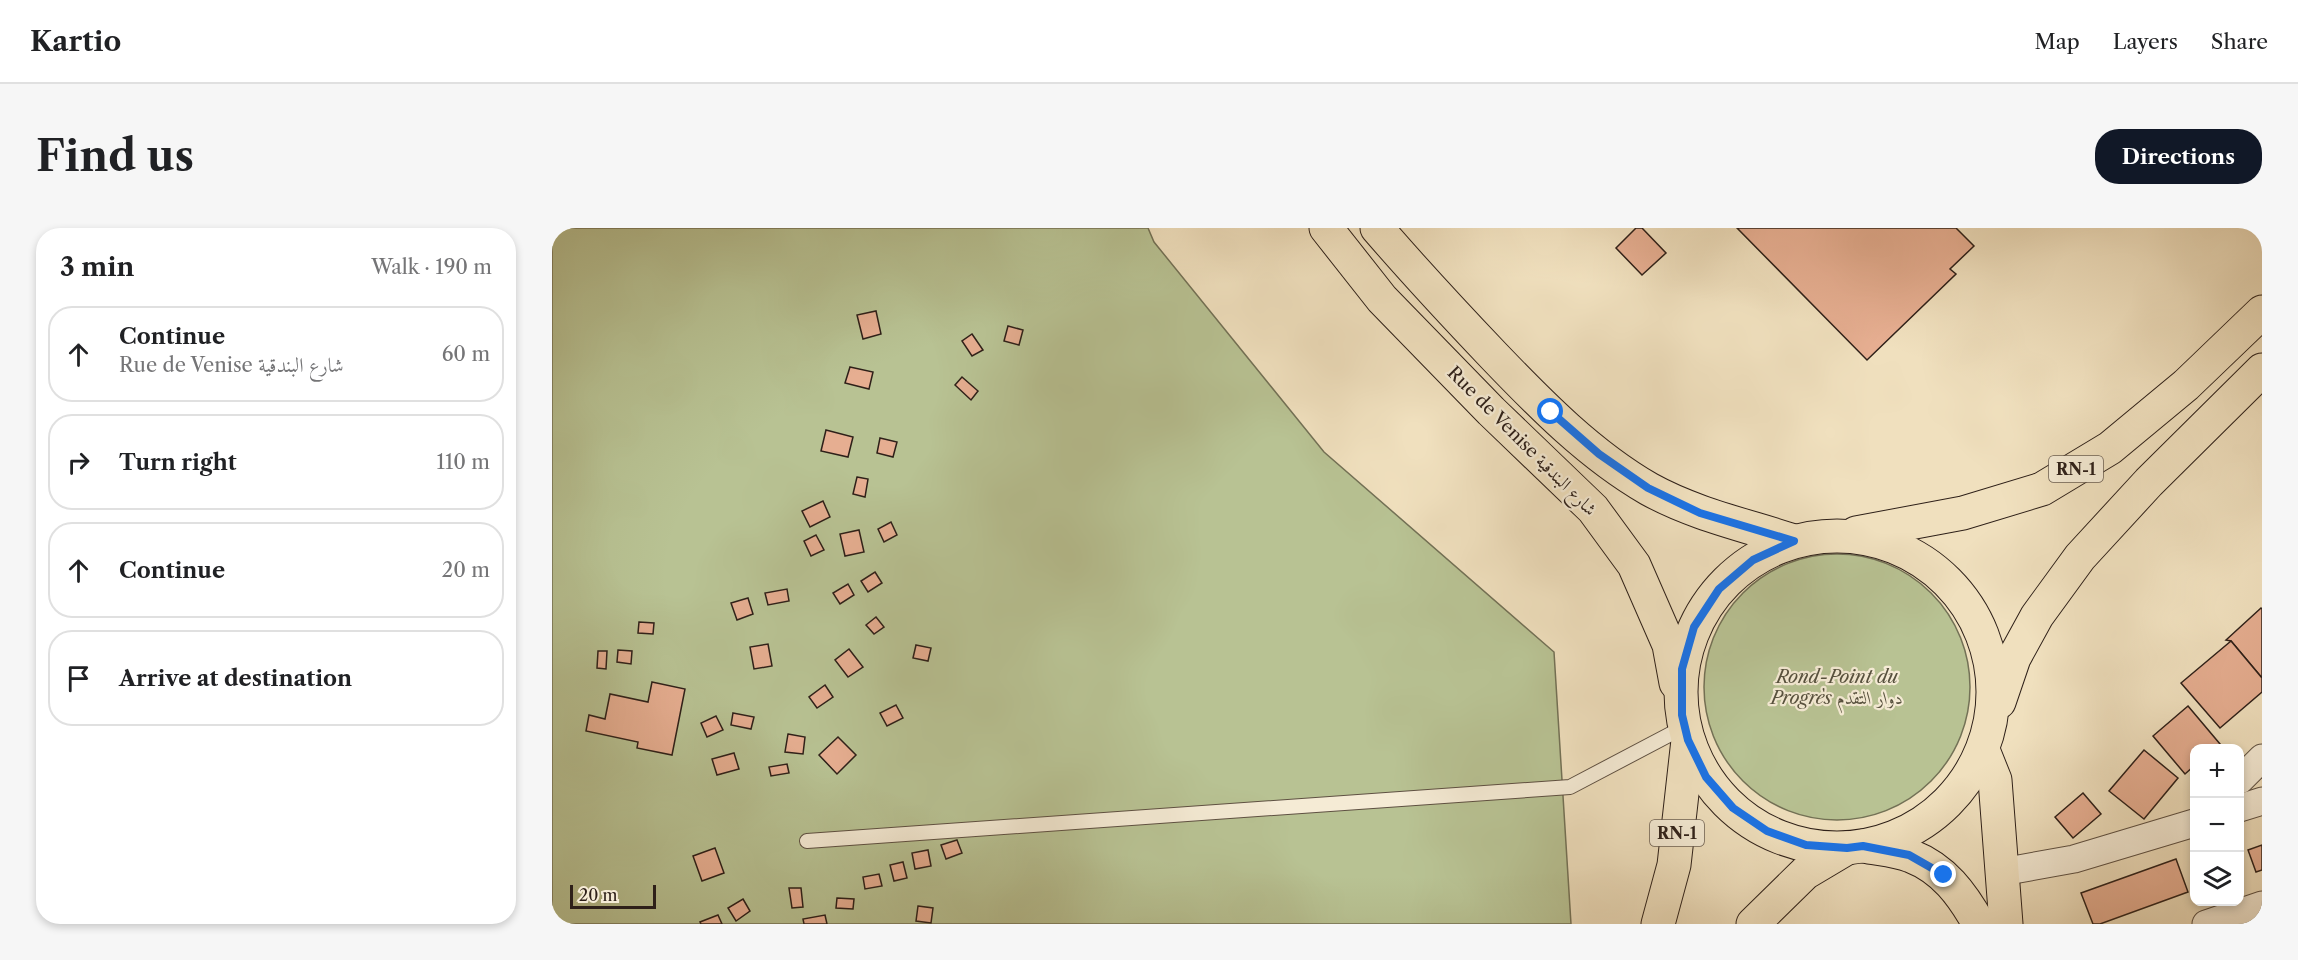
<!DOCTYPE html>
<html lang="en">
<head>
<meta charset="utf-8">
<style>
	body { margin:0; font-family:"Libre Caslon Text",Amiri,serif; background:#f6f6f6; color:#202124 }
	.controls { position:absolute; right:18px; bottom:18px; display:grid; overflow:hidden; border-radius:12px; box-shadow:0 3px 9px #0003 }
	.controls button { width:54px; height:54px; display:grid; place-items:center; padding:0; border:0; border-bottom:2px solid #e0e0e0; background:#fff; color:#202124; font:30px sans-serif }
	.scale { position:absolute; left:18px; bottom:15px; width:86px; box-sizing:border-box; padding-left:6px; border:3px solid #2e2019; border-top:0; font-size:16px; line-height:21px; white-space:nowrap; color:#2e2019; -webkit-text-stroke:4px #f5ebd5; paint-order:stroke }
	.stop { position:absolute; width:18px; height:18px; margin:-14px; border:4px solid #1a73e8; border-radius:50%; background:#fff }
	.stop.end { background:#1a73e8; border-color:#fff; box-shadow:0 2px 6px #0008 }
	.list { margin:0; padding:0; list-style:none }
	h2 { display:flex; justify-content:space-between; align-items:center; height:78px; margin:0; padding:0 24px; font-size:26px }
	h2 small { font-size:20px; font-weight:400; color:#757577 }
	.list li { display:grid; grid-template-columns:39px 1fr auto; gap:18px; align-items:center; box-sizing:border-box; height:96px; margin:0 12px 12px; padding:0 12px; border:2px solid #e0e0e0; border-radius:24px }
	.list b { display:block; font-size:22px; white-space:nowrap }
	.list p { margin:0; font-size:20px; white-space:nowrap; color:#757577 }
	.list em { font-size:20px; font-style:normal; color:#757577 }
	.icon { flex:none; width:33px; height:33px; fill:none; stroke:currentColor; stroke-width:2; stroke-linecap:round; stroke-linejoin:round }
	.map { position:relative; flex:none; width:1710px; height:696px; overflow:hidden; border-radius:24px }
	header { display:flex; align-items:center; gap:36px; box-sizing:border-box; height:84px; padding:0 30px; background:#fff; border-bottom:2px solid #e0e0e0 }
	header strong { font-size:28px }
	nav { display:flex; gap:33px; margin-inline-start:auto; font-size:21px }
	.intro { display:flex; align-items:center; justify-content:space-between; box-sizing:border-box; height:144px; padding:0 36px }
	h1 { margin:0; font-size:42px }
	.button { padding:15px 27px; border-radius:24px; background:#111827; color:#fff; font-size:21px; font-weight:700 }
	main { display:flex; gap:36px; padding:0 36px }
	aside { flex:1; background:#fff; border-radius:24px; box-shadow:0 3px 9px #0003 }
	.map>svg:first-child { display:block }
	.park { fill:#b8c293; stroke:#737156; stroke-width:1.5 }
	.building { fill:#e6ae91; stroke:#2e2019; stroke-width:1.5 }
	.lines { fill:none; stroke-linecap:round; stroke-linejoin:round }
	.service-casing { stroke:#5e5042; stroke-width:16 }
	.minor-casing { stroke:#5e5042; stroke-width:29 }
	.primary-casing { stroke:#2e2019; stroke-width:35 }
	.trunk-casing { stroke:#2e2019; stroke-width:35 }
	.service { stroke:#f5ebd5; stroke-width:14 }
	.minor { stroke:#f5ebd5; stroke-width:27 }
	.primary { stroke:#f0e0be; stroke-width:33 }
	.trunk { stroke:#f0e0be; stroke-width:33 }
	.route { stroke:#1a73e8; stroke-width:8 }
	.labels { text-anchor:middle; stroke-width:4.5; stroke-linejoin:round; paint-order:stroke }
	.shield { fill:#f5ebd5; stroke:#6a5d51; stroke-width:1.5 }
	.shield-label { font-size:16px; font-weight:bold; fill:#2e2019 }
	.street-label { font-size:18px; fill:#2e2019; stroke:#f5ebd5 }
	.park-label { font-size:18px; font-style:italic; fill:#57513e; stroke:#f5ebd5 }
</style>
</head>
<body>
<header>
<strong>Kartio</strong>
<nav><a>Map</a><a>Layers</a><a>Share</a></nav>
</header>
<div class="intro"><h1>Find us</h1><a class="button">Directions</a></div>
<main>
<aside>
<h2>3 min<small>Walk · 190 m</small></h2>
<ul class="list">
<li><svg class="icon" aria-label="ahead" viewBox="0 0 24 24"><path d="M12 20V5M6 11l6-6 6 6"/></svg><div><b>Continue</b><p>Rue de Venise شارع البندقية</p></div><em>60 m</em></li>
<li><svg class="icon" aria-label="right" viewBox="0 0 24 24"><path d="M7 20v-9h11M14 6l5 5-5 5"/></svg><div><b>Turn right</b></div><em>110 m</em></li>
<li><svg class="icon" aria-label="ahead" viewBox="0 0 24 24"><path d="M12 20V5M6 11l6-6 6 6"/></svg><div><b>Continue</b></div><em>20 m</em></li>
<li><svg class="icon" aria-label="arrive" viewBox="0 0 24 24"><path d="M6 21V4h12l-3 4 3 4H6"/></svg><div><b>Arrive at destination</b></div></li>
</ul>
</aside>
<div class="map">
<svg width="1710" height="696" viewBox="0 0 1710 696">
	<rect width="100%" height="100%" fill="#f0e0be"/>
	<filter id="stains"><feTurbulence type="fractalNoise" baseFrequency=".00333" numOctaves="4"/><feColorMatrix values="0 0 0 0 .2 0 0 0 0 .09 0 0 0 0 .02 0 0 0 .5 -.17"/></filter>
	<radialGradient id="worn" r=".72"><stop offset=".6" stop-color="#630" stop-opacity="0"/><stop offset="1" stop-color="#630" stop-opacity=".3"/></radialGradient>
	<!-- park -->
	<g class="park">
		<polygon points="0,0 596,0 602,14 772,224 1002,424 1019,696 0,696"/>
		<circle cx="1285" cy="459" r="133"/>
	</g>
	<!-- building -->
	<g class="building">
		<polygon points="1084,0 1090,0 1114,25 1090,47 1064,20"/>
		<polygon points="1185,0 1404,0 1422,18 1398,41 1404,46 1315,132"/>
		<polygon points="324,83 329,106 311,111 305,87"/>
		<polygon points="456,98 471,102 467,117 452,113"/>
		<polygon points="420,106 431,122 420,128 410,113"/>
		<polygon points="298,139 321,144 317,161 293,155"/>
		<polygon points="410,149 426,163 419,172 403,157"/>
		<polygon points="274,202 301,209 296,229 269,223"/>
		<polygon points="328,210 345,214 341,229 325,225"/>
		<polygon points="305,249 316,251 313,269 301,266"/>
		<polygon points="271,273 278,289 258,299 250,283"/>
		<polygon points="339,294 345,307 332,314 326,301"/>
		<polygon points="307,302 312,324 293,328 288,306"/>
		<polygon points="264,307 272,322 259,328 252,313"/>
		<polygon points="323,344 330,355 316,364 309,353"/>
		<polygon points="296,356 302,367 288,376 281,365"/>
		<polygon points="235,361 237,373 216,377 213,365"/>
		<polygon points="196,370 201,386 185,392 179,375"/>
		<polygon points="1709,380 1710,381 1710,450 1679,413 1674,412"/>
		<polygon points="324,389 332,399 322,406 314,397"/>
		<polygon points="87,394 102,395 101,406 86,405"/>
		<polygon points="1679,413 1710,450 1710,464 1668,500 1629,455"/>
		<polygon points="216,416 220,438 202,441 198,419"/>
		<polygon points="364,417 379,420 376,433 361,430"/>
		<polygon points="297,421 311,439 296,449 283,432"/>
		<polygon points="66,422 80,423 79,436 65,434"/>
		<polygon points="46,423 55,423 54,441 45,440"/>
		<polygon points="100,454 133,461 120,527 85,520 86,514 34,503 37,487 53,491 58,466 96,474"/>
		<polygon points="273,457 281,469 265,480 257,469"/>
		<polygon points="344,477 351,490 335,498 328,485"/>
		<polygon points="1636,478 1668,516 1663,520 1642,520 1642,538 1633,546 1601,508"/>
		<polygon points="181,485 202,489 199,501 179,497"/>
		<polygon points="164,488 171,502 155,509 149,495"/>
		<polygon points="236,506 253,509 251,526 233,524"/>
		<polygon points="286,509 304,527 285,546 267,527"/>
		<polygon points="1592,522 1626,550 1592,591 1557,563"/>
		<polygon points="182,525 187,541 165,547 160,531"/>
		<polygon points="235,536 237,545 219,548 217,539"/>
		<polygon points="1531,565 1549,586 1521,610 1503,589"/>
		<polygon points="405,612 410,625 394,631 389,617"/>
		<polygon points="1710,617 1710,642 1704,644 1696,622"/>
		<polygon points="163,620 172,645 150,653 141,628"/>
		<polygon points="376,622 379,638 363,641 360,625"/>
		<polygon points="1624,631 1636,664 1548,696 1541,696 1529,665"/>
		<polygon points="351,634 355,650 342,653 338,637"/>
		<polygon points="327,646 330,658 313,661 311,649"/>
		<polygon points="237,660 249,660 251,679 240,680"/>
		<polygon points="285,670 302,671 301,681 284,680"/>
		<polygon points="191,671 198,683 184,693 176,680"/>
		<polygon points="366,678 381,680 379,695 364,693"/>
		<polygon points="166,687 170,696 149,696 148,694"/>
		<polygon points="273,687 275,696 252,696 251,691"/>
	</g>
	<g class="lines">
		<defs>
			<polyline id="service" points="255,613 1018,559 1132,499"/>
			<g id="minor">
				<polyline points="1688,552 1710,530"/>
				<polyline points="1688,580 1710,573"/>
				<polyline points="1450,644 1522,631 1642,595"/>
				<polyline points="1654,696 1710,677"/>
			</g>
			<g id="primary">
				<polyline points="774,0 830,71 939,183 1041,281 1082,337 1117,417 1124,455"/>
				<path d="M825 0C863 44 902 86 942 128 988 176 1038 227 1097 261 1142 286 1193 297 1242 313"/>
				<polyline points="1304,305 1411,285 1490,261 1558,220 1634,157 1710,84"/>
				<circle cx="1285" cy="464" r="156"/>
				<polyline points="1447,474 1462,430 1485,388 1528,329 1597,254 1710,142"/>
				<polyline points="1431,522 1443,552 1454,696"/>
				<path d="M1312 618C1327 621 1345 622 1359 628 1392 641 1410 666 1427 696"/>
			</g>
			<g id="trunk">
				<polyline points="1106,696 1122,637 1136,512"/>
				<polyline points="1201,696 1253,645 1295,620"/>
			</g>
		</defs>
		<!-- service casing -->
		<use href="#service" class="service-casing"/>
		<!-- minor casing -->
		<use href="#minor" class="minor-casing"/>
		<!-- primary casing -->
		<use href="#primary" class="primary-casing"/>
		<!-- trunk casing -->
		<use href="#trunk" class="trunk-casing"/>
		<!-- service -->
		<use href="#service" class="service"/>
		<!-- minor -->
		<use href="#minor" class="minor"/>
		<!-- primary -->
		<use href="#primary" class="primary"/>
		<!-- trunk -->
		<use href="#trunk" class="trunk"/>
	</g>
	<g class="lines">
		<!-- route -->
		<polyline class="route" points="999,184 1047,226 1096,260 1148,285 1242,313 1201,332 1167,361 1142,399 1130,441 1130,487 1136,512 1154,549 1181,580 1215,603 1254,617 1295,620 1311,618 1357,627 1392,647"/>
	</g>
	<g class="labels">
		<!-- shield labels -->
		<g class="shield">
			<rect x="1497" y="228" width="54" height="26" rx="4.5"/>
			<rect x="1098" y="592" width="54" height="26" rx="4.5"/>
		</g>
		<g class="shield-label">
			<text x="1524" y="247">RN-1</text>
			<text x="1125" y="611">RN-1</text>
		</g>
		<!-- street labels -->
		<g class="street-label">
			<text transform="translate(970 213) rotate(45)" y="6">Rue de Venise شارع البندقية</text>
		</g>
		<!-- park labels -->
		<g class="park-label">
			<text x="1285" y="455">Rond-Point du<tspan x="1285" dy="21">Progrès دوار التقدم</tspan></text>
		</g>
	</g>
	<rect width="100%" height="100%" filter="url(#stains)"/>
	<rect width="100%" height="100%" fill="url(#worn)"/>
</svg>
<div class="controls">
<button>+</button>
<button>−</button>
<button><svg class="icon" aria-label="layers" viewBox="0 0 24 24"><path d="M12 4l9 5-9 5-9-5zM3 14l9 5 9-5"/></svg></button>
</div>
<div class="scale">20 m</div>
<div class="stop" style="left:999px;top:184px"></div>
<div class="stop end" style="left:1392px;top:647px"></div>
</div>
</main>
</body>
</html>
